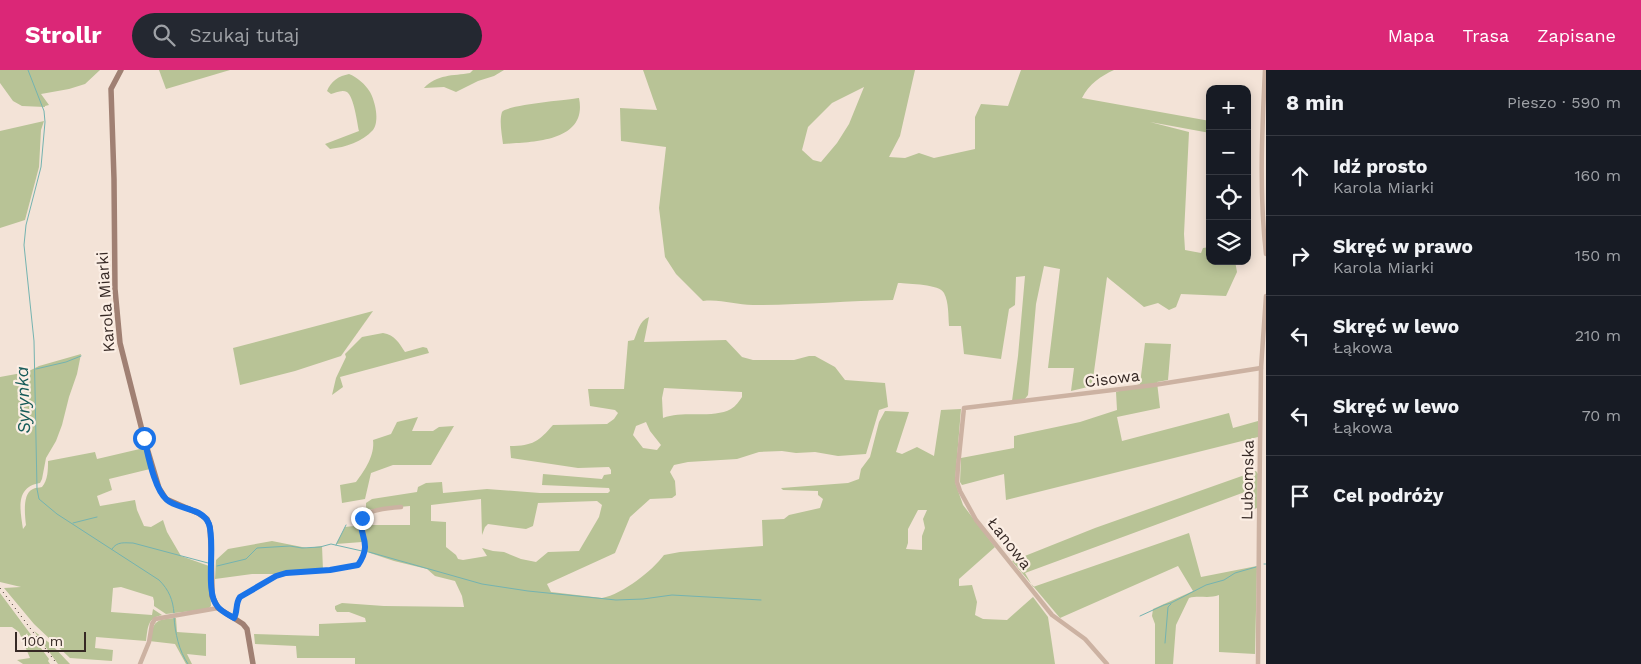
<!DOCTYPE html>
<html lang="pl">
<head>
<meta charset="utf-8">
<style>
	body { margin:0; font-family:"Work Sans",sans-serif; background:#242831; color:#f1f3f6 }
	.controls { position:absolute; right:15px; top:15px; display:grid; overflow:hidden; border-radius:10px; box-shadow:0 2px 12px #0003 }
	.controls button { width:45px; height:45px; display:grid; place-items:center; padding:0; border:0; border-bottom:1px solid #363941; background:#171b24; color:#f1f3f6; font:25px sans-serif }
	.scale { position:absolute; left:15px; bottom:12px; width:71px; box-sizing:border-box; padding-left:5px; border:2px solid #362925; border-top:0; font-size:14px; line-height:18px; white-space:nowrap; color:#362925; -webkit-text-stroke:4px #fbeee4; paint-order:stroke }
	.stop { position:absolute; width:15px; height:15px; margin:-11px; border:4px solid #1a73e8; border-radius:50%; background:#fff }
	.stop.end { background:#1a73e8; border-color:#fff; box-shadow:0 1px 5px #0008 }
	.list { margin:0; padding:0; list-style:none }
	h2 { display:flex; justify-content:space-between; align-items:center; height:65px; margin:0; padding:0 20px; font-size:21px }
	h2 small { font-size:16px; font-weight:400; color:#9ea1a6 }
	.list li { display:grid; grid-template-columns:32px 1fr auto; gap:15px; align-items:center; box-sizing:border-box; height:80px; padding:0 20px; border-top:1px solid #363941 }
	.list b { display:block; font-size:19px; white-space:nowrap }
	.list p { margin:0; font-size:16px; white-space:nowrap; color:#9ea1a6 }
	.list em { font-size:16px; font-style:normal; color:#9ea1a6 }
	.icon { flex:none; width:28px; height:28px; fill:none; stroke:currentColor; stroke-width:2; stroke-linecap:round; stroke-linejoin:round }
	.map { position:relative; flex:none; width:1266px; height:594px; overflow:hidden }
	header { display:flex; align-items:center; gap:30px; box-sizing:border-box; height:70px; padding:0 25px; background:#db2777; color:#fff }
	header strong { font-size:24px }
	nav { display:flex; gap:28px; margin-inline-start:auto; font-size:18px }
	.search { width:350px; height:45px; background:#242831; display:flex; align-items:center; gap:12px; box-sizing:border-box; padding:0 18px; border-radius:28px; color:#9ea1a6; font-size:19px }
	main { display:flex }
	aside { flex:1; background:#171b24 }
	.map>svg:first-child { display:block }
	.green { fill:#b8c396; fill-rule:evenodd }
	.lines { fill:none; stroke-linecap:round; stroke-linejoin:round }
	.stream { stroke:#74b3b0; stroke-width:1 }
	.street { stroke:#ccb2a2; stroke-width:4.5 }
	.secondary { stroke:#a08073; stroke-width:5.5 }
	.rail { stroke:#362925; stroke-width:1; stroke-dasharray:1 4; stroke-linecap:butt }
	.route { stroke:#1a73e8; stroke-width:6 }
	.labels { text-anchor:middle; stroke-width:4.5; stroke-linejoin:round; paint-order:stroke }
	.street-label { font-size:16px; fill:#362925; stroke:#fbeee4 }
	.water-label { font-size:18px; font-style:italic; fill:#175b59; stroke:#fbeee4 }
</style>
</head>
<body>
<header>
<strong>Strollr</strong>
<div class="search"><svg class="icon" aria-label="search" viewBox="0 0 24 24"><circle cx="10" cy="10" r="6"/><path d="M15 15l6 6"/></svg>Szukaj tutaj</div>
<nav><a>Mapa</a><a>Trasa</a><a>Zapisane</a></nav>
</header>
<main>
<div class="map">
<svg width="1266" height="594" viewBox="0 0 1266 594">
	<rect width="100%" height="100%" fill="#f3e3d7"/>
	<!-- green -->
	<g class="green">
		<polygon points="0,0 100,0 85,14 69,19 41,24 49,35 45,36 45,37 22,36 13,31 0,13"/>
		<polygon points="159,0 230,0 166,19"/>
		<path d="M473 0H504L494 6 478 11 456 22 444 17 424 18C437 4 453 6 470 3Z"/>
		<path d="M643 0H915L900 66 889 87 905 88 919 83 934 88 975 79V47L981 34 1008 36 1021 0H1114C1101 6 1089 14 1082 28L1210 51V63L1150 52 1189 62 1184 164 1185 180 1201 183 1203 178 1210 177V191H1235L1237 202 1226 226 1181 224 1176 237 1169 240 1158 233 1144 237 1107 207 1092 316 1071 321 1074 298H1048L1060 199 1044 196 1036 234 1028 325 1024 330 1012 331 1018 286 1025 206 1016 207 1015 235 1009 239 1001 289 964 284 961 256H949C948 245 949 233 944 223 940 214 909 214 898 213L893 230C847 231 800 235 753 235 736 235 721 229 703 231L676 204 665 187 659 138 666 77 621 71 620 38 657 40ZM864 17 849 54 837 73 821 92 813 90 802 80 808 57 832 33Z"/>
		<path d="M349 4C357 7 365 14 370 22 375 31 380 51 373 60 362 72 346 77 330 79L325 74 359 61C357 52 354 27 347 22 342 19 335 23 331 24L327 21C331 11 339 6 349 4Z"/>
		<path d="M579 28C588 72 533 72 503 74 502 65 499 51 502 42 506 35 567 30 579 28Z"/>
		<polygon points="44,51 41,60 39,97 25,150 0,158 0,61"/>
		<polygon points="373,241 341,286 295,301 240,315 233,278"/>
		<path d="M649 247 644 272 726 270 742 287 753 290H794L809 286H815L835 297 845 310 885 313 888 337 879 340 866 384 838 386 815 382 796 383 782 381 759 382 737 389 688 392 674 395 670 402 675 411 676 425 672 428 650 429 630 447 615 483 547 514 551 522 602 528C623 524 652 501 664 485L680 482 763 476 762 450 784 449 789 445 820 438 823 429 818 425V421L783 420 781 418 848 413 859 409 861 399 870 387 879 352 885 341 909 342 896 382 902 384 917 377 934 386 941 340 961 339 955 412 963 435 995 477 959 509V516L972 515 977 532 975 545 983 549 1007 550 1033 527 1048 547 1055 594H355V588H297L296 576 255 574 254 564 319 566V554L366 552 365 548 349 542H337L335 539V536L342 533 384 536 464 537 462 526 455 511 435 506 427 499 394 491 367 482 362 472 336 474 345 457 363 455H410V436L366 440V433L372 429 417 422 418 417 426 413 442 412 443 423 487 419 540 423H608L610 421 609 418 542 415 543 404 602 409 604 405 611 404V400L609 397 578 398 511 388 510 376C533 376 539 371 553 355L607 354 614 349 618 343 615 340 590 336 588 319H624L628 271 634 270C638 261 639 251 649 247ZM664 318 742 322V327C739 331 736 336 731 339 713 349 683 340 663 348L662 328ZM646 352 650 361 661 375 657 380 643 378 633 365 636 356ZM481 429 482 465 485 457 488 454 526 459 533 456 538 433 597 431 602 435 599 447 579 481 548 482 536 492 521 489 504 482 493 481 482 478 487 486 463 490 458 489 456 485 446 477V452L431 451V435ZM918 440H927L923 449 925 458 922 466V480L906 479 908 473V459Z"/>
		<path d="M383 263C395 265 399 273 405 282L423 277 427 278 429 283 340 307 343 317 332 325 336 308 346 287 345 284 362 267Z"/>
		<polygon points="1145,273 1171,274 1168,310 1157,312 1160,338 1117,347 1122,371 1229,343 1233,358 1258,351 1258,367 1006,430 1004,404 962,415 960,412 961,388 1014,378 1014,366 1080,352 1117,340 1116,322 1140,314"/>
		<path d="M81 284 77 304 69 327 62 355 56 371 46 388 42 409 40 413C15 417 20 439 23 459L26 455C25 446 22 423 33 419 36 417 39 418 42 417 48 410 48 400 48 391L95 382 97 389 144 378 150 399 109 409 112 420 97 426 100 436 135 430 137 440 144 456 151 457 163 450 167 462 181 486 209 496 211 536 208 539 166 544 154 536V531L153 527 121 517 113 518 111 542 152 545 153 539 162 545C147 548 148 558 146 571L96 567 95 578 113 580 112 591 70 588 34 554 4 518 21 517 0 512V307L27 302 39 296Z"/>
		<path d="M418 347 412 361H433L439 357 454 356 431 395H393L371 403 365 429 342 433 340 415 356 412C365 400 375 385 373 370L391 364 397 352Z"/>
		<path d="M1256 401 1258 404 1257 438 1252 440 1253 419 1025 503 1033 517 1189 463 1201 507 1257 496 1255 584 1219 582V525C1209 529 1199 525 1189 528L1176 555 1173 594H1155V554L1152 546 1153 539 1193 521 1178 496 1060 548 1012 491 1095 458Z"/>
		<polygon points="272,471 307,478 322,476 323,500 298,500 274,504 252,504 215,509 216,490 228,479"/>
		<polygon points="0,523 49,589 48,591 50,594 23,594 17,590 30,588 19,562 12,557 0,557"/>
		<path d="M176 548 177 562 206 564V586L187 584 192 594H186L175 574 149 571C155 550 154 550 176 548Z"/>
		<polygon points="34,561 52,575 70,594 58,594"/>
	</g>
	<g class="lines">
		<!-- stream -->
		<g class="stream">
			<path d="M28 0 44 41 45 52 41 97 26 155 24 175 34 271 37 419 39 429 57 444 159 510C169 520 173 530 174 543"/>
			<polyline points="36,299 66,292 81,286"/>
			<polyline points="73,453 97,447"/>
			<polyline points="336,475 346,455"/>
			<path d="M112 479C117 471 125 473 133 473L208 493"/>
			<polyline points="369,482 482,514 528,521 616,530 643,529 672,525 761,530"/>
			<polyline points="1264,494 1266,494"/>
			<polyline points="217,496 246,489 257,478 290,476 302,478 320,477 331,474 362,481"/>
			<polyline points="1140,546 1164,535 1171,533 1206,515 1224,510 1235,503 1256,497"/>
			<path d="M174 547C175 563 179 581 188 594"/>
			<polyline points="1165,573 1168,537 1171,534"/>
		</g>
		<!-- street -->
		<g class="street">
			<path d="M1265 0C1262 61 1259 123 1266 184"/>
			<path d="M234 548C238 541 235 534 240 527L276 506 286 503 329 500 358 495C382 461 330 442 401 437"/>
			<polyline points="140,594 149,572 152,554 155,549 218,538"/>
			<polyline points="1107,594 1085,569 1052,545 976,450 960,421 957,412 958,396 964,338 1154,315 1261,298"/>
			<polyline points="1258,594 1259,456 1261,298 1266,226"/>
		</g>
		<!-- secondary -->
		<polyline class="secondary" points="121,0 111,19 114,109 115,219 120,273 144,368 159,418 166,429 198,443 207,449 210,457 211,475 212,526 218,538 243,554 247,559 253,594"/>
		<!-- rail -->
		<polyline class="rail" points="0,518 57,594"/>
	</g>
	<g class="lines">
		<!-- route -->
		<path class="route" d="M144 368C148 384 154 419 167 430 179 440 202 437 209 454 216 475 204 523 218 537 222 542 229 545 234 548 238 541 235 534 240 527L276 506 286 503 330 500 358 495C374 472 357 465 362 448"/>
	</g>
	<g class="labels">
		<!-- street labels -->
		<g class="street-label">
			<text transform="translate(105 232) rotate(-94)" y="6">Karola Miarki</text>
			<text transform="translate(1112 308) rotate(-7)" y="6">Cisowa</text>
			<text transform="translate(1247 410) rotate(-89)" y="6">Lubomska</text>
			<text transform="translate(1010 473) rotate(52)" y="6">Łanowa</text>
		</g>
		<!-- water labels -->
		<g class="water-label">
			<text transform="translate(23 330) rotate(-92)" y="6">Syrynka</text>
		</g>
	</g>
</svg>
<div class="controls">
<button>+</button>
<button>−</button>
<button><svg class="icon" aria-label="locate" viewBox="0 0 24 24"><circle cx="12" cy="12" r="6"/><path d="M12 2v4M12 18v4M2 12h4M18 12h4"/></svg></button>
<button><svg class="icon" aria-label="layers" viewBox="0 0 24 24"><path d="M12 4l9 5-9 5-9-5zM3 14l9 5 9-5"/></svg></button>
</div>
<div class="scale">100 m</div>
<div class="stop" style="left:144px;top:368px"></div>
<div class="stop end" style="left:362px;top:448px"></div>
</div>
<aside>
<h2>8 min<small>Pieszo · 590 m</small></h2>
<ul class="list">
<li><svg class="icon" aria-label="ahead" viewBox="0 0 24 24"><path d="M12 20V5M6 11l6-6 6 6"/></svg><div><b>Idź prosto</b><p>Karola Miarki</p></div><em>160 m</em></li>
<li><svg class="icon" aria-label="right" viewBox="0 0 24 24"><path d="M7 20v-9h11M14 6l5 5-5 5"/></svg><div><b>Skręć w prawo</b><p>Karola Miarki</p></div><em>150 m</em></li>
<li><svg class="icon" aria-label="left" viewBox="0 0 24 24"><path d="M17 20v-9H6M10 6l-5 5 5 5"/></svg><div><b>Skręć w lewo</b><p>Łąkowa</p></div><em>210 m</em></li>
<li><svg class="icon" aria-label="left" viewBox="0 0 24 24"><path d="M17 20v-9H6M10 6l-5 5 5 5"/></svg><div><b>Skręć w lewo</b><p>Łąkowa</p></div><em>70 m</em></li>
<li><svg class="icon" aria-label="arrive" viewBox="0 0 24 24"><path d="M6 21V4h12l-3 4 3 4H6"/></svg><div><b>Cel podróży</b></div></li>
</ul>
</aside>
</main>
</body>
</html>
